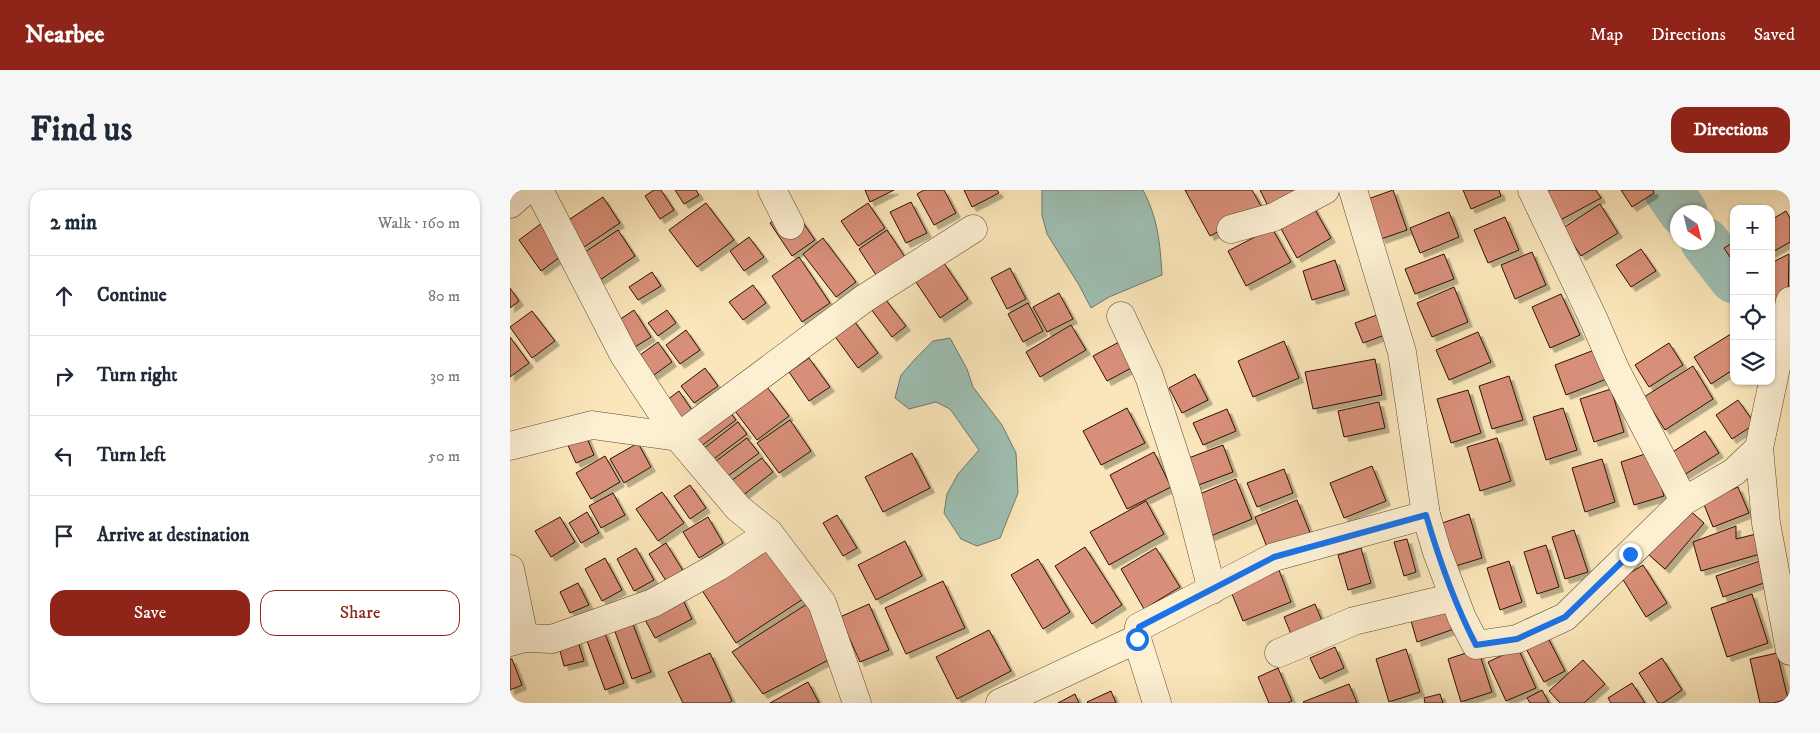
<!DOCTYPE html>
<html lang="en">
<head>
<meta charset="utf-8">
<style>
	body { margin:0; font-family:"IM FELL DW Pica",serif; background:#f6f6f7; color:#1f2937 }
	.controls { position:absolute; right:15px; top:15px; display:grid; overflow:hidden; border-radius:10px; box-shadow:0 1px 4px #0004 }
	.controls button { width:45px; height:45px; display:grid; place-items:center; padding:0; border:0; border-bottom:1px solid #e0e1e3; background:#fff; color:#1f2937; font:25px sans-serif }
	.compass { position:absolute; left:1160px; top:15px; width:45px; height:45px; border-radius:50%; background:#fff; box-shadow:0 1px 4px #0004; rotate:145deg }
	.stop { position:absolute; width:15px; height:15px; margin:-11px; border:4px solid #1a73e8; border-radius:50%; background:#fff }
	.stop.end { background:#1a73e8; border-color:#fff; box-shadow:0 1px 5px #0008 }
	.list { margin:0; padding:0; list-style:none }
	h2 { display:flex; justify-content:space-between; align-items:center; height:65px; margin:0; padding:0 20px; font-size:21px }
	h2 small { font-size:16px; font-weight:400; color:#747a83 }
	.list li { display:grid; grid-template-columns:32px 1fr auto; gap:15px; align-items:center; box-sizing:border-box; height:80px; padding:0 20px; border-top:1px solid #e0e1e3 }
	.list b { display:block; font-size:19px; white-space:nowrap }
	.list em { font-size:16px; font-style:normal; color:#747a83 }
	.actions { display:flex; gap:10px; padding:15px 20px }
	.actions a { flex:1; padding:11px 0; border:1px solid #8f2418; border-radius:15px; text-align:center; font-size:18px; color:#8f2418 }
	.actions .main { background:#8f2418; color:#fff }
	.icon { flex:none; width:28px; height:28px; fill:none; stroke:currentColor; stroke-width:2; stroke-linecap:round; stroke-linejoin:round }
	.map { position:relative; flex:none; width:1280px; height:513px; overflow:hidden; border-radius:15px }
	header { display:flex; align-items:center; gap:30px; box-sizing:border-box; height:70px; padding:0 25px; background:#8f2418; color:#fff }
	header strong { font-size:24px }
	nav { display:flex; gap:28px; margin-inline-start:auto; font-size:18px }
	.intro { display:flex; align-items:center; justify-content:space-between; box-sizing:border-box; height:120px; padding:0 30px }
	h1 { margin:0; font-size:35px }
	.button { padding:12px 22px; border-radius:15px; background:#8f2418; color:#fff; font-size:18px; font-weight:700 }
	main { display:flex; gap:30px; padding:0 30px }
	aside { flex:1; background:#fff; border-radius:15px; box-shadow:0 1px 4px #0004 }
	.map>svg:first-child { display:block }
	.water { fill:#9ebfb3; stroke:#707a6d }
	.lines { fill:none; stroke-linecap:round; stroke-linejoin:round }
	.river { stroke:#9ebfb3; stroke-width:49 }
	.building { fill:#d88f79; stroke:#2c1203; filter:url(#shadow) }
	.minor-casing { stroke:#604731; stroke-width:29 }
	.tertiary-casing { stroke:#604731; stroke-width:29 }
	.minor { stroke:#fcefd2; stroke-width:28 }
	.tertiary { stroke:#fcefd2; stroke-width:28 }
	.route { stroke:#1a73e8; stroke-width:6 }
</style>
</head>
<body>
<header>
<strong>Nearbee</strong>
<nav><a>Map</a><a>Directions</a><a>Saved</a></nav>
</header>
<div class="intro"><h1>Find us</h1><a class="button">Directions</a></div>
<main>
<aside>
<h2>2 min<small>Walk · 160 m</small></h2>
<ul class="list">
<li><svg class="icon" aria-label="ahead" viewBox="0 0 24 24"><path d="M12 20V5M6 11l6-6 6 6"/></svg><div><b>Continue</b></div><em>80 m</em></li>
<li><svg class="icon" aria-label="right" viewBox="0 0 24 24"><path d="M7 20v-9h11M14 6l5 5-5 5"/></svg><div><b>Turn right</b></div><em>30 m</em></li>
<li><svg class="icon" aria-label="left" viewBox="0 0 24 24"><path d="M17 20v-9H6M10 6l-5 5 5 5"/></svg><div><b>Turn left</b></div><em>50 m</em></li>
<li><svg class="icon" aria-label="arrive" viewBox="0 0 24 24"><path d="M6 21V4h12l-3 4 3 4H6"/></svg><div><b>Arrive at destination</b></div></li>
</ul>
<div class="actions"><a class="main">Save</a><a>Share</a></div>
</aside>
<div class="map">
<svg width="1280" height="513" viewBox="0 0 1280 513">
	<defs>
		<filter id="shadow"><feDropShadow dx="4.5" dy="4.5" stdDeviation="0" flood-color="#0004"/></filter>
	</defs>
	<rect width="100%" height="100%" fill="#fae6ba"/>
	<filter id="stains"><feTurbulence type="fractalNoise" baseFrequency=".004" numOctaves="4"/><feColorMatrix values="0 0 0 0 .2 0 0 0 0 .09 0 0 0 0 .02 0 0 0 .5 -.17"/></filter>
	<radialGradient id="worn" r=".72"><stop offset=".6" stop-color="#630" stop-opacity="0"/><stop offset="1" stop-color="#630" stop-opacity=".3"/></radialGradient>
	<!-- water -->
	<g class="water">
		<path d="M532 0H633C648 29 650 52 652 85L599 107 581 118 569 95 537 44 532 25Z"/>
		<polygon points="440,148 457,179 463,197 492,235 506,263 508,303 490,348 467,356 451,349 434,323 437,304 448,284 469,260 440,219 426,212 399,219 385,208 391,185 406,168 423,151"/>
	</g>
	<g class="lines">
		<!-- river -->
		<g class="river">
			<polyline points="1158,0 1173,22"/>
			<polyline points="1195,52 1224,89"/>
		</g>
	</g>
	<!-- building -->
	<g class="building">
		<polygon points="144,0 151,0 164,20 150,29 135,6"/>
		<polygon points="165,0 186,0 189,5 174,14"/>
		<polygon points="355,0 384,0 360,12"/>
		<polygon points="414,0 434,0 446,23 424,35 407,4"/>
		<polygon points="454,0 487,0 489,3 462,17"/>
		<polygon points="675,0 742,0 752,18 700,46"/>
		<polygon points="750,0 804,0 761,22"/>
		<polygon points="883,0 897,40 871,49 858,9"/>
		<polygon points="953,0 989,0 991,6 961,19"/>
		<polygon points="1027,0 1086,0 1091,8 1045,33"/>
		<polygon points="1111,0 1143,0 1144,3 1122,17"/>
		<polygon points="93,7 110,33 74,57 57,31"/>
		<polygon points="401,12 417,43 396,53 380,22"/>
		<polygon points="196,13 224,50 187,77 159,40"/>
		<polygon points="358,13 375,38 348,56 331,31"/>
		<polygon points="1090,14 1108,43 1071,66 1053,38"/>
		<polygon points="803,16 821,48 787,68 769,35"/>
		<polygon points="283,18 305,50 282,66 260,33"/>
		<polygon points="1276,21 1280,28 1280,52 1261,63 1261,30"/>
		<polygon points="939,22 949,47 910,63 900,38"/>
		<polygon points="995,27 1009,60 978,73 964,40"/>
		<polygon points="32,33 54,64 31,81 9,50"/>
		<polygon points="762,38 781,72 736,96 718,61"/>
		<polygon points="108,40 125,66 90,90 72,64"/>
		<polygon points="377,40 395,67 366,85 349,59"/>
		<polygon points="239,47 254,67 234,81 220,61"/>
		<polygon points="313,48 346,92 326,107 293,64"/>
		<polygon points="1224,52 1224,73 1214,58"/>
		<polygon points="1131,59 1146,81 1121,97 1106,75"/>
		<polygon points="1022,62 1036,95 1005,109 991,75"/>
		<polygon points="934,64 944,89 905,104 895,79"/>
		<polygon points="1279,64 1278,113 1262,120 1261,73"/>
		<polygon points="289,67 320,113 292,132 262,86"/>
		<polygon points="825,70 835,100 802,110 793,81"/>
		<polygon points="434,73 458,109 430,128 406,92"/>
		<polygon points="500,78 516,109 497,119 481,88"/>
		<polygon points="142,82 151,96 128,110 119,97"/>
		<polygon points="243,95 256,113 233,130 219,112"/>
		<polygon points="944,97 958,132 922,147 907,113"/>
		<polygon points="0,98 9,111 0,118"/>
		<polygon points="549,103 563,129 537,142 523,117"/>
		<polygon points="1051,104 1070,145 1040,158 1022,117"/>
		<polygon points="372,105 396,136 382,147 358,115"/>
		<polygon points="518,113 533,141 513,152 498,124"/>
		<polygon points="124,120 141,147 120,160 103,134"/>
		<polygon points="157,120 166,133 148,146 138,133"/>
		<polygon points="22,121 45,151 22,168 0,137"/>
		<polygon points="875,122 883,142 853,153 845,133"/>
		<polygon points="341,127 368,163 348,178 321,141"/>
		<polygon points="561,135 576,160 530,187 516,162"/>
		<polygon points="176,140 190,160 170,174 156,155"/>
		<polygon points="968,142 981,172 939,190 926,160"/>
		<polygon points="1224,142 1224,179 1201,194 1184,167"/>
		<polygon points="0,147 19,173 0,187"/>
		<polygon points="774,151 789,188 743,207 728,171"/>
		<polygon points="148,152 162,172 137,190 123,170"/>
		<polygon points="609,152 623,177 597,191 583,166"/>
		<polygon points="1159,153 1173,175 1139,197 1125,175"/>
		<polygon points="1087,159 1099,188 1056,205 1045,175"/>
		<polygon points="299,168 320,197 299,211 279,182"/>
		<polygon points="865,169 872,205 803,219 795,182"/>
		<polygon points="1183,176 1203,209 1155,240 1134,207"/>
		<polygon points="195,178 208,196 184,213 171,196"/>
		<polygon points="685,184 698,210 672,223 659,198"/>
		<polygon points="999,186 1013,230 982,239 969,196"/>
		<polygon points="257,197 279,226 247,250 225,221"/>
		<polygon points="1101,199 1114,242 1084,252 1070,209"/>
		<polygon points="958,200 971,243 941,253 927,209"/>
		<polygon points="169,201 188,229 176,238 157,210"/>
		<polygon points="1228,210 1245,234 1222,249 1206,225"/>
		<polygon points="869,212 875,238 834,247 828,221"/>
		<polygon points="217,218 226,230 186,260 178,249"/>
		<polygon points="617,218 635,253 591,275 573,241"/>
		<polygon points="1053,218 1067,260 1036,270 1023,227"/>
		<polygon points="717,219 726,241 693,255 683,233"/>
		<polygon points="280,230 301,261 269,283 247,253"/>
		<polygon points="228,232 237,244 197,274 188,263"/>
		<polygon points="1195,241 1209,263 1174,285 1161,263"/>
		<polygon points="75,243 84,265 66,273 56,251"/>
		<polygon points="237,248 249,263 218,286 206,271"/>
		<polygon points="987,248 1001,291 970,301 957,257"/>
		<polygon points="128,253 141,277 114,293 100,269"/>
		<polygon points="713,255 723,282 670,302 660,275"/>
		<polygon points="644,262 661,297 617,319 600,285"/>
		<polygon points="1141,262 1154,306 1124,315 1111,272"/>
		<polygon points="402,263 420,298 373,322 355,287"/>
		<polygon points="95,266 110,292 81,309 66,283"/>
		<polygon points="252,268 263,282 232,306 221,291"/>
		<polygon points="1092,269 1105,312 1075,322 1062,278"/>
		<polygon points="862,276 876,311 834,328 820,293"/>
		<polygon points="774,279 783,303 747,317 737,293"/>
		<polygon points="726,289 742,329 686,352 670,312"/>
		<polygon points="180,295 196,318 180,329 164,306"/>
		<polygon points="1228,297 1239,323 1203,337 1193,312"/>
		<polygon points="152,302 174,333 148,351 126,319"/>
		<polygon points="103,303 115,325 91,338 79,316"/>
		<polygon points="787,310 801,345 759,362 745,327"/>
		<polygon points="636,311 654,344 599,375 580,342"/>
		<polygon points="1177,318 1194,333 1155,379 1137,363"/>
		<polygon points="77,322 89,343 71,353 59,333"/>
		<polygon points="959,324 972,368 942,377 929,334"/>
		<polygon points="327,325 347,358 333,366 313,333"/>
		<polygon points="50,327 65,352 41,367 25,341"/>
		<polygon points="198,327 213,353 189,368 173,342"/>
		<polygon points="1226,336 1226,349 1246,344 1250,364 1191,381 1183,352"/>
		<polygon points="1064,340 1078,382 1055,389 1042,347"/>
		<polygon points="259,349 296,407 226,453 188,394"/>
		<polygon points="897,349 906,382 894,386 884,352"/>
		<polygon points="395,351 412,386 366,410 348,375"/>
		<polygon points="156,353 175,384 158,394 139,364"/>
		<polygon points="1036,355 1049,397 1027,404 1014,362"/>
		<polygon points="575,357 612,415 582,434 545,376"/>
		<polygon points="126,358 144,390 124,401 107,369"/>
		<polygon points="646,358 670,397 634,419 611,379"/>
		<polygon points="851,358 861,393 838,400 828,365"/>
		<polygon points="95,368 112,400 92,411 75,379"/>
		<polygon points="528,369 560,422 533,439 501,385"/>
		<polygon points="999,371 1012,412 990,420 977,378"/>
		<polygon points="1250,371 1257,392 1213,407 1206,386"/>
		<polygon points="1133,375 1157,413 1136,427 1112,388"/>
		<polygon points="769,380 781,412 733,431 720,399"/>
		<polygon points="433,391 455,438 396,464 375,418"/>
		<polygon points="68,393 79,415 60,423 50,402"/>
		<polygon points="1242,404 1258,453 1217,467 1201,418"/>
		<polygon points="171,406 182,429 145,448 133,426"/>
		<polygon points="297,414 326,466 253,504 222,462"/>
		<polygon points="359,414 379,460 350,472 330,427"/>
		<polygon points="805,414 812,431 781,444 774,427"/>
		<polygon points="936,415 944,439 907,452 900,427"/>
		<polygon points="121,429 141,482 122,489 103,436"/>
		<polygon points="479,440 501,481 447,509 426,467"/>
		<polygon points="94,441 114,493 95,500 76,448"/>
		<polygon points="1036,444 1055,481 1034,492 1014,455"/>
		<polygon points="67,448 74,471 54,476 48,453"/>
		<polygon points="825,457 834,478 810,489 800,468"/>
		<polygon points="1008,458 1026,498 996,511 978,472"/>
		<polygon points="896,459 910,502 879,512 866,469"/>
		<polygon points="968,459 982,502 951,512 938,469"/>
		<polygon points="200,463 222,511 219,513 173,513 158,482"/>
		<polygon points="1267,463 1278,509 1263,513 1250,513 1240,469"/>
		<polygon points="1152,468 1172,500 1153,513 1148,513 1129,483"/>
		<polygon points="0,469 2,469 12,495 0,500"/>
		<polygon points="1073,470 1095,494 1074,513 1050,513 1039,501"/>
		<polygon points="768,478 782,511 777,513 759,513 748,487"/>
		<polygon points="298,492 309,513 260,513"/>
		<polygon points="1122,493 1135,513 1101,513 1098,508"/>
		<polygon points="839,494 847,513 794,513 793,512"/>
		<polygon points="1032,500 1039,513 1020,513 1017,508"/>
		<polygon points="601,501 606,513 578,513 577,512"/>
		<polygon points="565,504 569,513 548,513"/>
		<polygon points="930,504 933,513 915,513 914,508"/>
	</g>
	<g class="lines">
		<defs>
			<g id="minor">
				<polyline points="29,0 114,165 168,247 228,318 259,343 312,413 347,513"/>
				<polyline points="262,0 280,35"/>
				<polyline points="843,0 892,162 916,325 927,362 952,428 966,455 1007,449 1055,427 1174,311 1224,282 1249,258"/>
				<polyline points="1022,0 1083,128 1106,181 1174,311"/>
				<polyline points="0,14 16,0"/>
				<polyline points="721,39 764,27 815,0"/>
				<polyline points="611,126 639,186 677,303 702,400"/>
				<polyline points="0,256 82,235 168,247 355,108 463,39"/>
				<polyline points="0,379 14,448"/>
				<polyline points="627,449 647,513"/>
				<polyline points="0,452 14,448 42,449 143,413 209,376 259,343"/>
				<polyline points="769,463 844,431 944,407"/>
				<polyline points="490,513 627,449 629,437 764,367 916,325"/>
			</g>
			<polyline id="tertiary" points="1280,111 1249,258 1256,333 1280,461"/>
		</defs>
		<!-- minor casing -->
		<use href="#minor" class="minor-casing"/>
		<!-- tertiary casing -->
		<use href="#tertiary" class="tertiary-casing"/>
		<!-- minor -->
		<use href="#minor" class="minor"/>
		<!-- tertiary -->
		<use href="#tertiary" class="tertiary"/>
	</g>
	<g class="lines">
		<!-- route -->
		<path class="route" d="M627 449 629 437 764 367 916 325C929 369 944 413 966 455L1007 449 1055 427 1120 364"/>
	</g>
	<rect width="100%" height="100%" filter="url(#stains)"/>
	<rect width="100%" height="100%" fill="url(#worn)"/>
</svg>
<div class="controls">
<button>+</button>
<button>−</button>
<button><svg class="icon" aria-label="locate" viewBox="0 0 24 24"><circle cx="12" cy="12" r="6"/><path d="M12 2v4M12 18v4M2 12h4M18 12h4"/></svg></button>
<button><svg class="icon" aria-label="layers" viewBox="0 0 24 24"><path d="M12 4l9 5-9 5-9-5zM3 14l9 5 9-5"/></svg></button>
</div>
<svg class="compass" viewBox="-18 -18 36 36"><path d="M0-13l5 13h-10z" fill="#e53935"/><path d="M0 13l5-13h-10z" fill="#747a83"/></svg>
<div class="stop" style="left:627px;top:449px"></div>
<div class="stop end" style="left:1120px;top:364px"></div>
</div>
</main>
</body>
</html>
